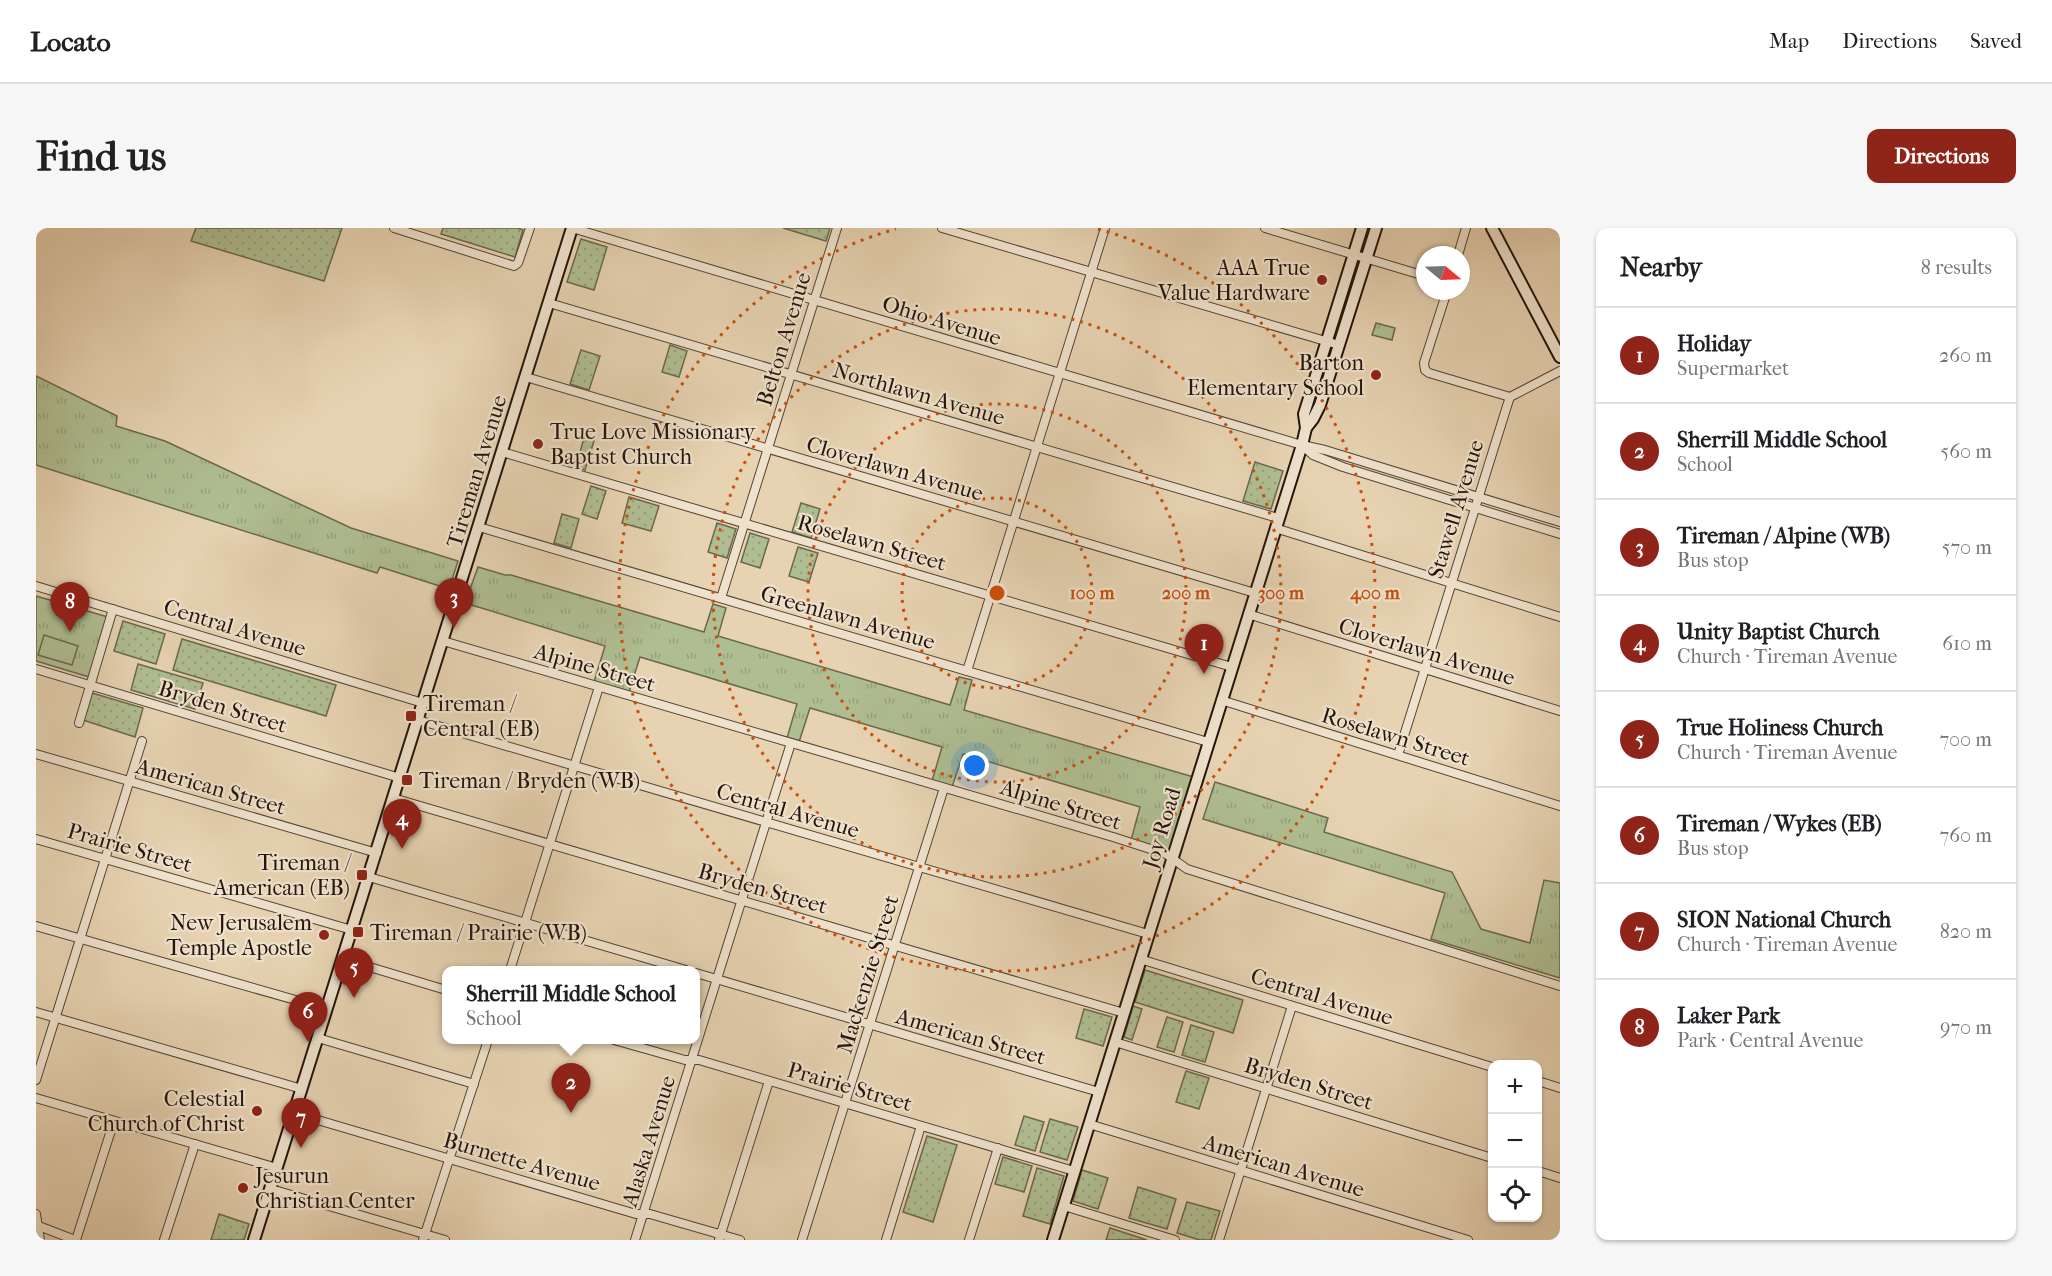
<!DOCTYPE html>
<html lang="en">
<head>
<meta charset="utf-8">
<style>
	body { margin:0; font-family:"IM FELL French Canon",serif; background:#f6f6f6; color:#202124 }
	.controls { position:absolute; right:18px; bottom:18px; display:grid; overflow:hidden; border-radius:12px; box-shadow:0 2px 4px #0004 }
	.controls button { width:54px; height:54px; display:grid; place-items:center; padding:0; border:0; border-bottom:2px solid #e0e0e0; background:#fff; color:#202124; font:30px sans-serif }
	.compass { position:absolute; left:1380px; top:18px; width:54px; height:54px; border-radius:50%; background:#fff; box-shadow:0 2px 4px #0004; rotate:109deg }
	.you { position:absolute; left:939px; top:538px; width:21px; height:21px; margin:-15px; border:4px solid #fff; border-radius:50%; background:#1a73e8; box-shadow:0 0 0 9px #1a73e833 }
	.badge { display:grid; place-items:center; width:39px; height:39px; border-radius:50%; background:#8f2418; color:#fff; font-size:20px; font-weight:700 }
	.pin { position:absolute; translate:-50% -50px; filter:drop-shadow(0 2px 3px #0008) }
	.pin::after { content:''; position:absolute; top:32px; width:21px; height:18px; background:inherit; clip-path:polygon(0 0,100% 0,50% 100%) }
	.popup { position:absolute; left:406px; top:738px; width:258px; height:78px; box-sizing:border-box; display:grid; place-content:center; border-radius:12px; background:#fff; filter:drop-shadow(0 2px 4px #0005); font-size:20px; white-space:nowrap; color:#757577 }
	.popup b { font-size:22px; color:#202124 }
	.popup::after { content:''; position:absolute; left:50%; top:100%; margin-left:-12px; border:12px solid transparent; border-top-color:#fff }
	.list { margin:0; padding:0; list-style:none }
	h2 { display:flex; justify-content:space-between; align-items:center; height:78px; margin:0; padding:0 24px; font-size:26px }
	h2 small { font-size:20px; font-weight:400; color:#757577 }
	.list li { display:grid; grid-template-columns:39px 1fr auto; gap:18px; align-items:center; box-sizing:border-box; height:96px; padding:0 24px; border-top:2px solid #e0e0e0 }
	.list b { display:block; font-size:22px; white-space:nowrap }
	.list p { margin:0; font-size:20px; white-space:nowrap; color:#757577 }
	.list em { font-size:20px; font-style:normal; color:#757577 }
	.icon { flex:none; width:33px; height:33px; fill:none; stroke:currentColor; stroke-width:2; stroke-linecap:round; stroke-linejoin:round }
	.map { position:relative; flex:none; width:1524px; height:1012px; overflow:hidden; border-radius:12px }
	header { display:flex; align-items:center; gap:36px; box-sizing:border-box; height:84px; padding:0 30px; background:#fff; border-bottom:2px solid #e0e0e0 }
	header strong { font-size:28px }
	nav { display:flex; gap:33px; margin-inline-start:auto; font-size:21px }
	.intro { display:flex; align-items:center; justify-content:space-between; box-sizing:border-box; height:144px; padding:0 36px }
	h1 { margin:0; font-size:42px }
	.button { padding:15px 27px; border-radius:12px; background:#8f2418; color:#fff; font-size:21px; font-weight:700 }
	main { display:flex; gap:36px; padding:0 36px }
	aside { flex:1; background:#fff; border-radius:12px; box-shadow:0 2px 4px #0004 }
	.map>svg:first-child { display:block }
	.grass { fill:url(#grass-dots); stroke:#6a694e; stroke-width:1.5 }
	.park { fill:url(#park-tufts); stroke:#6a694e; stroke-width:1.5 }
	.pitch { fill:#afbe92; stroke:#6a694e; stroke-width:1.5 }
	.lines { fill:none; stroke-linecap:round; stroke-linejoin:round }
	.street-casing { stroke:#554435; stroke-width:10 }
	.secondary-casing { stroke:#24140b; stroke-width:14 }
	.street { stroke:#efe2cd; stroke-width:8 }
	.secondary { stroke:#efe2cd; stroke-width:10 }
	.ring { fill:none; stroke:#cb4f0c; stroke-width:3; stroke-dasharray:3 6 }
	.poi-dot { fill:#8f2418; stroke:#efe2cd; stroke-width:2 }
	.labels { text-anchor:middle; stroke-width:4.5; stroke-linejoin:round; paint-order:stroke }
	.poi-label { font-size:22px; fill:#24140b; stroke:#efe2cd; text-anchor:end }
	.street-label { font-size:22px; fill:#24140b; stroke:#efe2cd }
	.centre { fill:#cb4f0c; stroke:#efe2cd; stroke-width:3 }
	.ring-label { font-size:18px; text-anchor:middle; font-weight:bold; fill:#cb4f0c; stroke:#efe2cd; stroke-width:4.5; stroke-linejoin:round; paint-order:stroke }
</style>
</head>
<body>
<header>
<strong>Locato</strong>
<nav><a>Map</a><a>Directions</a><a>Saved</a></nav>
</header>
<div class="intro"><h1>Find us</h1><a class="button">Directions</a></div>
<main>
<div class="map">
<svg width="1524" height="1012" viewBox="0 0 1524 1012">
	<defs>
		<pattern id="grass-dots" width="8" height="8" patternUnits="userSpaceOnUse" patternTransform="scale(1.5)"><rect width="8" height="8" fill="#afbe92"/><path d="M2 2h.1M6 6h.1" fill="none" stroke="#96a27d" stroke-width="1.8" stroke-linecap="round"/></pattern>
		<pattern id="park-tufts" width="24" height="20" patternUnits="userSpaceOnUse" patternTransform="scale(1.5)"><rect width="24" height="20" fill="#afbe92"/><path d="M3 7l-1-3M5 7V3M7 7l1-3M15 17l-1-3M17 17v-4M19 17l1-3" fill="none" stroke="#96a27d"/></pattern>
	</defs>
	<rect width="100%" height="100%" fill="#e7d3b2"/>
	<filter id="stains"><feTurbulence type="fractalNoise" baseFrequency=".00333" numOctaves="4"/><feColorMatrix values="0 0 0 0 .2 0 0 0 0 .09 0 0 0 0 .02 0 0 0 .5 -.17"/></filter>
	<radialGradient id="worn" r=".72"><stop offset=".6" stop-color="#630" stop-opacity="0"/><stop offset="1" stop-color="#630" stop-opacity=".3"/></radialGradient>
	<!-- grass -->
	<g class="grass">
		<polygon points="160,0 306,0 288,53 155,13"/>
		<polygon points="407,0 482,0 487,2 479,29 405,6"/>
		<polygon points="747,0 794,0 790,13"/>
		<polygon points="545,11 571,19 558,62 531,54"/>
		<polygon points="634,117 651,123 643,149 626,144"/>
		<polygon points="545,122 564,128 553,162 534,156"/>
		<polygon points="548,210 558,213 549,242 540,239"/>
		<polygon points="1219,234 1247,243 1235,281 1207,273"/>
		<polygon points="555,258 570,263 561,291 546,286"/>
		<polygon points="593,269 623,278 615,303 586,295"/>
		<polygon points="765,275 784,281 775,310 756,304"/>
		<polygon points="526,286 543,291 535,320 518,315"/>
		<polygon points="681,295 700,301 691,330 672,324"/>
		<polygon points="714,305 733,311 724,340 705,334"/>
		<polygon points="762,319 782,325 773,354 753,348"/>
		<polygon points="87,393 129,406 120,436 78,423"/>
		<polygon points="146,411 300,457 290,488 137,442"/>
		<polygon points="102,436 167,455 159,481 95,462"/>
		<polygon points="56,465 107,480 99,509 47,492"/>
		<polygon points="1109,742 1207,772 1197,805 1099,774"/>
		<polygon points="1097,778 1106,781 1096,812 1088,809"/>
		<polygon points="1048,781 1076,789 1067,818 1040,810"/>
		<polygon points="1131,789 1147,794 1138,824 1121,819"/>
		<polygon points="1155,797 1178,804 1169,834 1146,827"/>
		<polygon points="1150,843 1173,850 1163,881 1140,874"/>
		<polygon points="988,888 1008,894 999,923 979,917"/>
		<polygon points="1014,891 1042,899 1031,932 1004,924"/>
		<polygon points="891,908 921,917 897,994 867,984"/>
		<polygon points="967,929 996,938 988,964 959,956"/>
		<polygon points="1001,940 1028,948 1014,996 987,988"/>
		<polygon points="1046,942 1072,950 1062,981 1037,973"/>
		<polygon points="1102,959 1140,971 1131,1001 1093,990"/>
		<polygon points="1151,974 1184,983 1175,1012 1164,1012 1141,1005"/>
		<polygon points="183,986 213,996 208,1012 175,1012"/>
		<polygon points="1074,1000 1111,1012 1070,1012"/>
	</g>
	<!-- park -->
	<g class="park">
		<polygon points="1340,95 1359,100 1356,112 1336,107"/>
		<polygon points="0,148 81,188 80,198 129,213 315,300 422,333 413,361 344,339 341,345 0,237"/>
		<polygon points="442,339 469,347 475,347 668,404 677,376 690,380 682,408 914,477 923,449 936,452 928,482 1161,550 1136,628 1094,616 1104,579 927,526 916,559 896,553 906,519 774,480 763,514 751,510 761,476 604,429 593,464 558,454 569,418 429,375"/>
		<polygon points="0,368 72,389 53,449 0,433"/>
		<polygon points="1179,554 1292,590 1288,604 1416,644 1445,701 1494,715 1508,652 1524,655 1524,750 1395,711 1409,665 1167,591"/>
	</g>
	<!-- pitch -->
	<polygon class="pitch" points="8,407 42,418 36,437 2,427"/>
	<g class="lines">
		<defs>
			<g id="street">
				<polyline points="358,0 478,38 482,35 494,0"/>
				<polyline points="536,0 1266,217 1289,222 1524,294"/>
				<polyline points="906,0 1303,117"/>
				<polyline points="1229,0 1389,48"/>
				<polyline points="1422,27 1430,0"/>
				<polyline points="1411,63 1388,135 1389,142 1393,145 1474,169"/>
				<polyline points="513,75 1242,290"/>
				<polyline points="490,149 1219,365"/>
				<polyline points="1267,218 1277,227 1307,239 1524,306"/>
				<polyline points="466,224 1196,439"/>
				<polyline points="443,299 1172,514"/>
				<polyline points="1239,300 1524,389"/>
				<polyline points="0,358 387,475"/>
				<polyline points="685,370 801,0"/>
				<polyline points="1212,386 1524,483"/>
				<polyline points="407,413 1077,609 1130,626 1151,641 1524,758"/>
				<polyline points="0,441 364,550"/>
				<polyline points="931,443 1069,0"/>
				<polyline points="1185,472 1524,578"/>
				<polyline points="382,492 1112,706"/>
				<polyline points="43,495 77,381"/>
				<polyline points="0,526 341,625"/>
				<polyline points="1362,527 1471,178 1474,169 1524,143"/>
				<polyline points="357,570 1088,785"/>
				<polyline points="0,611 316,702"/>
				<polyline points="333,649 650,742"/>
				<polyline points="0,698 291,781"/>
				<polyline points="307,731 410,762"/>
				<polyline points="1104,731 1456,839"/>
				<polyline points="474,742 563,459"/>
				<polyline points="660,745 1063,864"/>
				<polyline points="0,784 266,861"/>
				<polyline points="282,810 438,856"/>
				<polyline points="578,812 649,832 663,832 1038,943"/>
				<polyline points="1079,814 1456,930"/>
				<polyline points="0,852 106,513"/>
				<polyline points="1502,853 1524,860"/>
				<polyline points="0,870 241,940"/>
				<polyline points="258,885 600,986 614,986 704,1012"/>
				<polyline points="1053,896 1432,1012"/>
				<polyline points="1502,943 1524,950"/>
				<polyline points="235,961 409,1012"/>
				<polyline points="1028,978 1139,1012"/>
				<polyline points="0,986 4,1012"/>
				<polyline points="0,997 39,1012"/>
				<polyline points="40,1012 78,893"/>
				<polyline points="128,1012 159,916"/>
				<polyline points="387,1012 452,812"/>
				<polyline points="599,1012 755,515"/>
				<polyline points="683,1012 733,853"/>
				<polyline points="766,1012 908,560"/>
				<polyline points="850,1012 885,898"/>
				<polyline points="933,1012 962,920"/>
				<polyline points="1183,1012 1256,778"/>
			</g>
			<g id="secondary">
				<polyline points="1456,0 1524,129"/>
				<polyline points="1270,200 1277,191 1284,177 1340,0"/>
				<polyline points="218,1012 536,0"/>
				<polyline points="1017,1012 1266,217 1270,200 1268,186 1326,0"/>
			</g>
		</defs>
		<!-- street casing -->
		<use href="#street" class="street-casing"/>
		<!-- secondary casing -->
		<use href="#secondary" class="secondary-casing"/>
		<!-- street -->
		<use href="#street" class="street"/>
		<!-- secondary -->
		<use href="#secondary" class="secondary"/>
	</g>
	<!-- distance rings -->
	<g class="ring">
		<circle cx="961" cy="365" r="95"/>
		<circle cx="961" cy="365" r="189"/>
		<circle cx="961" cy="365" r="284"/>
		<path d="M1062 1A378 378 0 1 1 860 1"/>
	</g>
	<!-- markers -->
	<g class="poi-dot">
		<circle cx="1286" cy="52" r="6"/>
		<circle cx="1340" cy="147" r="6"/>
		<circle cx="502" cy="216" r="6"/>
		<rect x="369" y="482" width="12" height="12" rx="3"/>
		<rect x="365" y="546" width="12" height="12" rx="3"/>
		<rect x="320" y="641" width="12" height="12" rx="3"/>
		<rect x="316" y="698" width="12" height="12" rx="3"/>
		<circle cx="288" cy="707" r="6"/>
		<circle cx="221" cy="883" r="6"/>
		<circle cx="207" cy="960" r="6"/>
	</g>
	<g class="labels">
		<!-- poi labels -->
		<g class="poi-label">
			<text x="1274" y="47">AAA True<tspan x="1274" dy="25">Value Hardware</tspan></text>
			<text x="1328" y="142">Barton<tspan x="1328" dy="25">Elementary School</tspan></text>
			<text x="514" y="211" text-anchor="start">True Love Missionary<tspan x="514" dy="25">Baptist Church</tspan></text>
			<text x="387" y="483" text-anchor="start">Tireman /<tspan x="387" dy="25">Central (EB)</tspan></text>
			<text x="383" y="560" text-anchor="start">Tireman / Bryden (WB)</text>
			<text x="314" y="642">Tireman /<tspan x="314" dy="25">American (EB)</tspan></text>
			<text x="276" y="702">New Jerusalem<tspan x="276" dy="25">Temple Apostle</tspan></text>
			<text x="334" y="712" text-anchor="start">Tireman / Prairie (WB)</text>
			<text x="209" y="878">Celestial<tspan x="209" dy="25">Church of Christ</tspan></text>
			<text x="219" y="955" text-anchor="start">Jesurun<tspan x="219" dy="25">Christian Center</tspan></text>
		</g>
		<!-- street labels -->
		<g class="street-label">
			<text transform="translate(906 92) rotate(17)" y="8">Ohio Avenue</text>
			<text transform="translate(747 111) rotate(-73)" y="8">Belton Avenue</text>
			<text transform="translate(883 165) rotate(16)" y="8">Northlawn Avenue</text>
			<text transform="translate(859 240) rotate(16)" y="8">Cloverlawn Avenue</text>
			<text transform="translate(440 243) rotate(-73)" y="8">Tireman Avenue</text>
			<text transform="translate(1419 281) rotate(-73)" y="8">Stawell Avenue</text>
			<text transform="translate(836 314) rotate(16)" y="8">Roselawn Street</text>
			<text transform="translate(812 389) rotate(16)" y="8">Greenlawn Avenue</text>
			<text transform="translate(199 399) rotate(17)" y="8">Central Avenue</text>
			<text transform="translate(1391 423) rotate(17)" y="8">Cloverlawn Avenue</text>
			<text transform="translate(559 439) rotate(16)" y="8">Alpine Street</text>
			<text transform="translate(187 478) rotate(17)" y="8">Bryden Street</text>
			<text transform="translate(1360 508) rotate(17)" y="8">Roselawn Street</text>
			<text transform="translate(175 558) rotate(16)" y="8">American Street</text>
			<text transform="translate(1025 576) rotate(17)" y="8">Alpine Street</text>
			<text transform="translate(752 582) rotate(16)" y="8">Central Avenue</text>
			<text transform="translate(1125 600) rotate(-73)" y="8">Joy Road</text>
			<text transform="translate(94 619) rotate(16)" y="8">Prairie Street</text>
			<text transform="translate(727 660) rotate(16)" y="8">Bryden Street</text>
			<text transform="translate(831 746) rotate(-73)" y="8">Mackenzie Street</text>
			<text transform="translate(1286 768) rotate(17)" y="8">Central Avenue</text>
			<text transform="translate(935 808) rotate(16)" y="8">American Street</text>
			<text transform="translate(1273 855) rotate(17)" y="8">Bryden Street</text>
			<text transform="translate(814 858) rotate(16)" y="8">Prairie Street</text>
			<text transform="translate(612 913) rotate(-73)" y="8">Alaska Avenue</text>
			<text transform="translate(486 933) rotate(16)" y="8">Burnette Avenue</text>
			<text transform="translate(1248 937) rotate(17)" y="8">American Avenue</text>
		</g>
	</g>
	<circle cx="961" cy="365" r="9" class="centre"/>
	<g class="ring-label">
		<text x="1056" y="371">100 m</text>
		<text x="1150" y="371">200 m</text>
		<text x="1245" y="371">300 m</text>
		<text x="1339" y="371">400 m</text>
	</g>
	<rect width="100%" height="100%" filter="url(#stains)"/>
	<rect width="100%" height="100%" fill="url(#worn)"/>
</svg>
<div class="controls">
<button>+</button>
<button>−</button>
<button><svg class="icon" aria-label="locate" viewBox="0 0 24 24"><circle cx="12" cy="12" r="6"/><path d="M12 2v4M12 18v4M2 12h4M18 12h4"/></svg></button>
</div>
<svg class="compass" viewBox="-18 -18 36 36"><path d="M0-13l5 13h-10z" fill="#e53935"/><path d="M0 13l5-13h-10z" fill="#757577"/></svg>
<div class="you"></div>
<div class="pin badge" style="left:1168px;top:446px">1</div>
<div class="pin badge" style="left:535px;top:885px">2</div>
<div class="popup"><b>Sherrill Middle School</b>School</div>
<div class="pin badge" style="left:418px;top:400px">3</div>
<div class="pin badge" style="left:366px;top:621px">4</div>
<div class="pin badge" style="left:318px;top:770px">5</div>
<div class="pin badge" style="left:272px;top:814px">6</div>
<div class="pin badge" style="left:265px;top:920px">7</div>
<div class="pin badge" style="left:34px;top:404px">8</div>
</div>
<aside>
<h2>Nearby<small>8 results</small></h2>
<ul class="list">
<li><span class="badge">1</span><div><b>Holiday</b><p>Supermarket</p></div><em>260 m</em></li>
<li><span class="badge">2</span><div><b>Sherrill Middle School</b><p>School</p></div><em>560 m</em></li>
<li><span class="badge">3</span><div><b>Tireman / Alpine (WB)</b><p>Bus stop</p></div><em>570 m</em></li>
<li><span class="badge">4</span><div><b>Unity Baptist Church</b><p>Church · Tireman Avenue</p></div><em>610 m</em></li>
<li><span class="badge">5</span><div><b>True Holiness Church</b><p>Church · Tireman Avenue</p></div><em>700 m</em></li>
<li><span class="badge">6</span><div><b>Tireman / Wykes (EB)</b><p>Bus stop</p></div><em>760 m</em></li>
<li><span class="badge">7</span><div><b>SION National Church</b><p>Church · Tireman Avenue</p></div><em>820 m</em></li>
<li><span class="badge">8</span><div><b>Laker Park</b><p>Park · Central Avenue</p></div><em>970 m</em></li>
</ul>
</aside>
</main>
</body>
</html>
